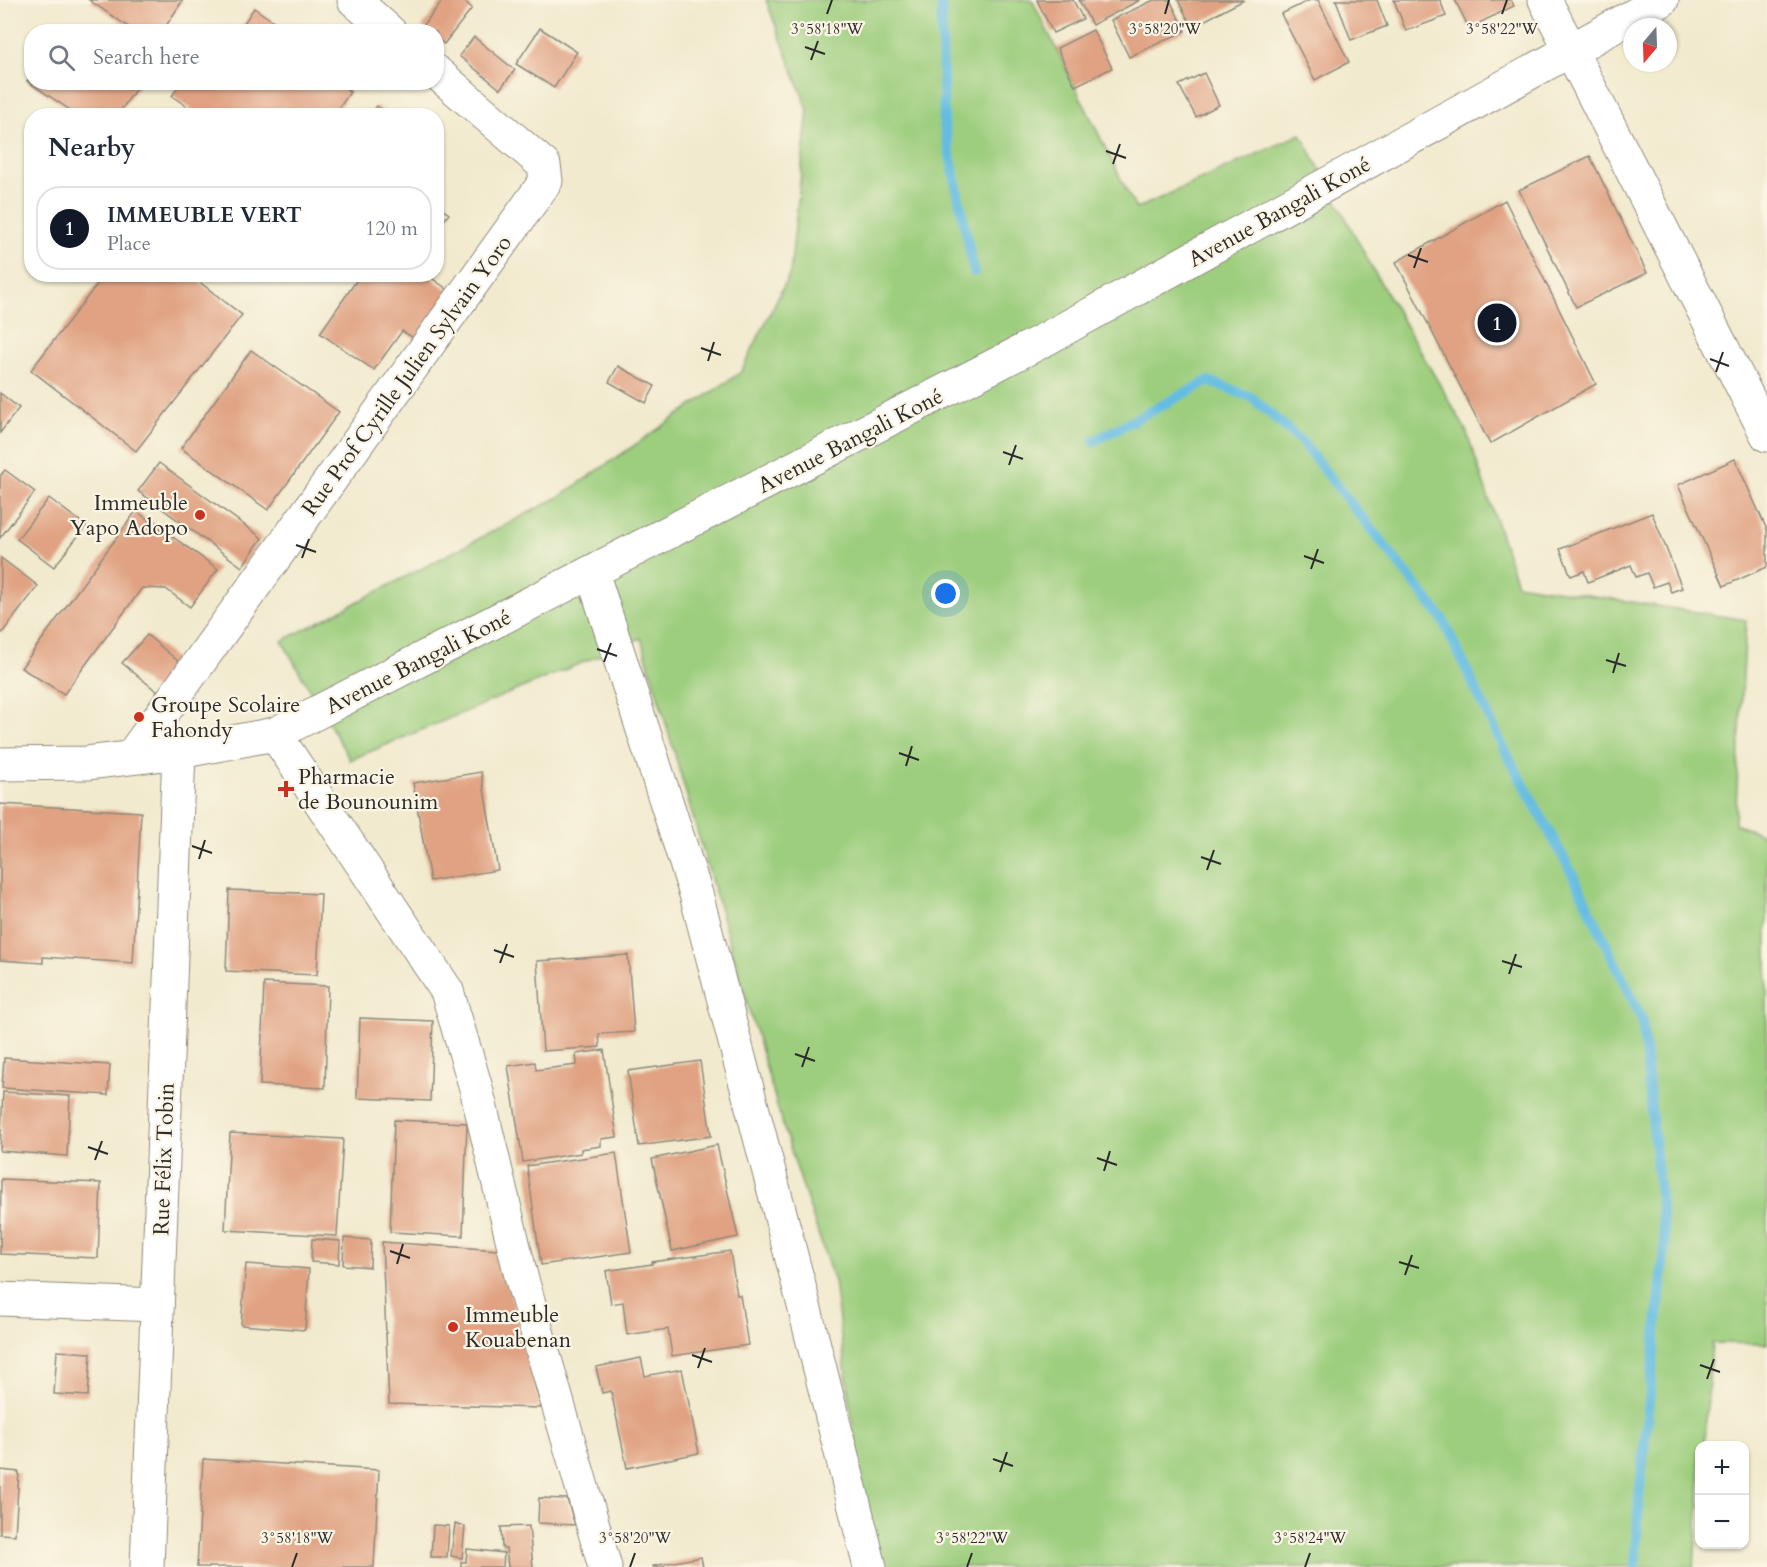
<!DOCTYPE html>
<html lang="en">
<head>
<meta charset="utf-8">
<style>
	body { margin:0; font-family:Cardo,serif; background:#f2f2f3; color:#1f2937 }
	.controls { position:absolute; right:18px; bottom:18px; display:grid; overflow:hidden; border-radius:12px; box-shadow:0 2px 4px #0004 }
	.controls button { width:54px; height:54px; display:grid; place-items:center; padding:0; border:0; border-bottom:2px solid #e0e1e3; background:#fff; color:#1f2937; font:30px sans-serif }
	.compass { position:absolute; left:1623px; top:18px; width:54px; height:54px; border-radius:50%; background:#fff; box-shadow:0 2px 4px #0004; rotate:199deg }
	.you { position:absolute; left:946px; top:594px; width:21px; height:21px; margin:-15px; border:4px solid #fff; border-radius:50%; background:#1a73e8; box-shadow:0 0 0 9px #1a73e833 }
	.badge { display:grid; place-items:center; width:39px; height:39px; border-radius:50%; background:#111827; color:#fff; font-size:20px; font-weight:700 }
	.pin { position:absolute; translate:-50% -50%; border:3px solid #fff; box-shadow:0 2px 6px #0006 }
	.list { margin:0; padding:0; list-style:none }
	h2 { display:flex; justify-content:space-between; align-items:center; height:78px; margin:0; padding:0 24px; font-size:26px }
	h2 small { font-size:20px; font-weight:400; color:#747a83 }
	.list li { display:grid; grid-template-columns:39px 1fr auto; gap:18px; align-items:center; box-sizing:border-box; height:84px; margin:0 12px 12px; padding:0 12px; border:2px solid #e0e1e3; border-radius:24px }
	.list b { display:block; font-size:22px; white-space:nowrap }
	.list p { margin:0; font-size:20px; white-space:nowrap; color:#747a83 }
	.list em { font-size:20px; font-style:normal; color:#747a83 }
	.icon { flex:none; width:33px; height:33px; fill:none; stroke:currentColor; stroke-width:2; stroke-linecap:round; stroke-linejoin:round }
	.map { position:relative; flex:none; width:1767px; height:1567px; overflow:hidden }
	.search { position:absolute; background:#fff; box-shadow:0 2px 4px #0004; left:24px; top:24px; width:420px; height:66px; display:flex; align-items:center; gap:15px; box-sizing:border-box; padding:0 21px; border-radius:24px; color:#747a83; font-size:22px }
	.panel { position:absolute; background:#fff; box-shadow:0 2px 4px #0004; left:24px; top:108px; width:420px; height:174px; border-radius:24px }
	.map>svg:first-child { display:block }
	.green { fill:#9dce7e; stroke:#647c54; stroke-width:1.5 }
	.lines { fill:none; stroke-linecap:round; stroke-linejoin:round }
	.stream { stroke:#64bce1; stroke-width:10 }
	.building { fill:#e0a282 }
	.minor-casing { stroke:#8e8a7c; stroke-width:35 }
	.minor { stroke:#fff; stroke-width:33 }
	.ticks { fill:none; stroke:#2b2b2b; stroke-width:2 }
	.poi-dot { fill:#c8321e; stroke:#fcf5e5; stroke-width:2 }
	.labels { text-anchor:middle; stroke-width:4.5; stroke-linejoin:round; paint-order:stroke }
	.street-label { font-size:22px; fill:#2b2b2b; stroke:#fcf5e5 }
	.poi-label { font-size:22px; fill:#2b2b2b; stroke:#fcf5e5; text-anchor:start }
	.ticks-label { font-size:15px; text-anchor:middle; fill:#2b2b2b; stroke:#fcf5e5; stroke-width:4.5; stroke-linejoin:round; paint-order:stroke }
</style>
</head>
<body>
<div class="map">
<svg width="1767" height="1567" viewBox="0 0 1767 1567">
	<rect width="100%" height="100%" fill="#fcf5e5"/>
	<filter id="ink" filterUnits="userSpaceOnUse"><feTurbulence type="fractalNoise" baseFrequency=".0167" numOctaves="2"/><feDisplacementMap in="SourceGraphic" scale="12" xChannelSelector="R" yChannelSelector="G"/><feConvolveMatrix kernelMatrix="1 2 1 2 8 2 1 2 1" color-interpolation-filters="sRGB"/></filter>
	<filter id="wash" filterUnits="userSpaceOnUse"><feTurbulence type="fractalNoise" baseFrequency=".008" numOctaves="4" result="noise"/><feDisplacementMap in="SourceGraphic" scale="24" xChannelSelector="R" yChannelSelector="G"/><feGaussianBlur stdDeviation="1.35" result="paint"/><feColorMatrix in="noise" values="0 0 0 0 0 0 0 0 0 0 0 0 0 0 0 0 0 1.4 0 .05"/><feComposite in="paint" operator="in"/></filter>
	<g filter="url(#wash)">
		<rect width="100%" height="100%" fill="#f1eace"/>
		<!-- green -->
		<polygon class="green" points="766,0 1032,0 1136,209 1301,134 1375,273 1466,430 1517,584 1746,620 1735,824 1767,836 1767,1344 1712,1343 1704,1445 1700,1446 1699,1499 1694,1567 876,1567 867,1535 834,1282 783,1126 641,638 350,760 282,641 559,497 741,372 790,273 808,110"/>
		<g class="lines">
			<!-- stream -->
			<g class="stream">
				<polyline points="941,0 944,125 974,272"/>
				<polyline points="1094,441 1208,381 1251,397 1301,441 1442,618 1502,745 1574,877 1642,1019 1665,1246 1639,1498 1635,1567"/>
			</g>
		</g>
		<g id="blocks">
			<!-- building -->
			<g class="building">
				<polygon points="89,0 183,0 162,32 136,32"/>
				<polygon points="443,0 463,0 472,8 444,44 436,38 436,32 428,32 422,27"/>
				<polygon points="1037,0 1073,0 1083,19 1053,33"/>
				<polygon points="1079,0 1140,0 1092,25"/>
				<polygon points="1154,0 1170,0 1185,31 1129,57 1111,20"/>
				<polygon points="1178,0 1244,0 1192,27"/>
				<polygon points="1310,0 1318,0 1349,62 1315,80 1281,14"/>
				<polygon points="1336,0 1377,0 1387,26 1351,40"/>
				<polygon points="1394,0 1440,0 1446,16 1406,31"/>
				<polygon points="1455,0 1511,0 1514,6 1469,28"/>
				<polygon points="254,8 289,32 238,32"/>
				<polygon points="540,28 577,52 554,88 516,64"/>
				<polygon points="1093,30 1112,68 1075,86 1057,48"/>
				<polygon points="474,37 515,70 500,89 459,56"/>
				<polygon points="1204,73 1219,105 1196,117 1179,85"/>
				<polygon points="32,74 32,82 133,82 138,86 117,116 79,116 27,81"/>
				<polygon points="181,82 336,82 350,92 334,116 201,116 172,96"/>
				<polygon points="377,106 390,116 369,116"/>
				<polygon points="1590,156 1647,273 1576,307 1519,190"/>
				<polygon points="1505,200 1596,384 1490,444 1396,262"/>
				<polygon points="436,205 449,214 436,230"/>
				<polygon points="105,274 189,274 242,315 136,451 31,370"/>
				<polygon points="361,274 426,274 451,292 417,340 402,331 374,370 320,333"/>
				<polygon points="251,350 339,412 268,510 181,448"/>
				<polygon points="618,366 655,386 646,403 609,382"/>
				<polygon points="0,393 19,408 0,433"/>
				<polygon points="1735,459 1767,530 1767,567 1724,586 1678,485"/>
				<polygon points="159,463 262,538 242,567 138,491"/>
				<polygon points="5,470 35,492 0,538 0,476"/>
				<polygon points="49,498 86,526 54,567 17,539"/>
				<polygon points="136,511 218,569 190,607 166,589 142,588 64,694 21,668"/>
				<polygon points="1652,513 1682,588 1671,592 1667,582 1653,587 1647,573 1636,577 1631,565 1588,582 1584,571 1571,576 1560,549"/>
				<polygon points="1,558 38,586 2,633 0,632"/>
				<polygon points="147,635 184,666 160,694 122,663"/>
				<polygon points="481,772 498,870 430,881 413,783"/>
				<polygon points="0,804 141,812 133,963 43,957 43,963 0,960"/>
				<polygon points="229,890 321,894 317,975 226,971"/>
				<polygon points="628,955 634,1032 599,1034 600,1047 543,1051 537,961"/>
				<polygon points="264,983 328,986 325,1088 260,1085"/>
				<polygon points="360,1018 433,1021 430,1101 357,1098"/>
				<polygon points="604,1050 617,1137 601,1139 601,1146 581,1149 581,1153 523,1162 508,1066 535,1062 536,1070 577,1065 576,1054"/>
				<polygon points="4,1058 110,1065 108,1095 2,1088"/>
				<polygon points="700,1061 711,1136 639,1146 628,1071"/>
				<polygon points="3,1092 70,1096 67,1156 0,1151"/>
				<polygon points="394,1120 467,1123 463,1236 390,1232"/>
				<polygon points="230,1133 343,1139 337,1236 225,1230"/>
				<polygon points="717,1145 738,1237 672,1251 652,1159"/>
				<polygon points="616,1153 631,1252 541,1265 527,1166"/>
				<polygon points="1,1179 101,1183 98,1258 0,1254"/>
				<polygon points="344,1238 371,1240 370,1267 343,1265"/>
				<polygon points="312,1239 340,1241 339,1264 311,1262"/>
				<polygon points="382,1242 499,1250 541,1408 389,1404"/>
				<polygon points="730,1251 737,1295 740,1295 748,1345 672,1356 668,1329 627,1335 623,1302 611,1304 606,1271 652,1264 652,1262"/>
				<polygon points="246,1264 309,1269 305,1330 241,1325"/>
				<polygon points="57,1351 91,1353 88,1396 54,1394"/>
				<polygon points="641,1358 645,1376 682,1369 699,1453 627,1468 611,1391 602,1393 596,1367"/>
				<polygon points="203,1459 379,1470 374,1567 197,1567"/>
				<polygon points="0,1470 19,1472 15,1535 0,1534"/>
				<polygon points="539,1498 567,1499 575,1525 538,1523"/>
				<polygon points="455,1524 465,1526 462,1558 451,1556"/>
				<polygon points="433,1525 449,1526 447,1557 431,1557"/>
				<polygon points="529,1526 533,1567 508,1567 506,1548 502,1548 501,1527"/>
				<polygon points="467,1549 504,1553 503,1567 461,1567 461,1562 466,1562"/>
				<polygon points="701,1557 703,1567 653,1567 653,1566"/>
			</g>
		</g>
	</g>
	<g filter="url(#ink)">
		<use href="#blocks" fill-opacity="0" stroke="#8e8a7c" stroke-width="1.5"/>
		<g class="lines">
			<defs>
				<g id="minor">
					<polyline points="354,0 390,32"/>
					<polyline points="1545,0 1767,435"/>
					<polyline points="592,572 696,894 797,1278 870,1567"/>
					<polyline points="275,734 447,991 476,1088 521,1276 605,1567"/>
					<polyline points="131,757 546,181 544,165 436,72"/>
					<polyline points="0,764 87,763 179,752 275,734 1042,341 1662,0"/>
					<polyline points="0,1299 157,1305"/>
					<polyline points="147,1567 179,752"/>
				</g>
			</defs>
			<!-- minor casing -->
			<use href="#minor" class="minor-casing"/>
			<!-- minor -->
			<use href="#minor" class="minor"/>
		</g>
	</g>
	<!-- ticks -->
	<path class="ticks" d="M827 14 832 0M1165 14 1169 0M1502 14 1507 0M805 47 825 54M811 60 818 41M1106 151 1126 158M1113 164 1120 144M1408 255 1428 262M1414 268 1421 248M701 348 721 355M1710 359 1729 366M708 361 714 342M1716 372 1723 352M1003 452 1023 459M1009 465 1016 445M296 545 316 552M1304 556 1324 563M302 558 309 539M1311 569 1318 549M597 649 617 656M1606 660 1626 666M604 662 611 643M1613 673 1619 653M899 753 919 760M906 766 912 746M192 846 212 853M1201 857 1221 864M199 859 205 840M1207 870 1214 850M494 950 514 957M1502 961 1522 967M500 963 507 944M1509 974 1516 954M795 1054 815 1061M802 1067 809 1047M88 1147 108 1154M1097 1158 1117 1165M95 1160 102 1141M1104 1171 1110 1151M390 1251 410 1258M1399 1262 1419 1268M397 1264 403 1244M1405 1275 1412 1255M692 1355 712 1362M1700 1365 1720 1372M698 1368 705 1348M1707 1379 1714 1359M993 1459 1013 1466M1000 1472 1007 1452M292 1567 297 1553M630 1567 635 1553M967 1567 972 1553M1305 1567 1310 1553"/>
	<!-- markers -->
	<g class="poi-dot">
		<circle cx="200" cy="515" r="6"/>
		<circle cx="139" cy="717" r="6"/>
		<path d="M283 780h6v6h6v6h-6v6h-6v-6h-6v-6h6z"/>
		<circle cx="453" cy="1327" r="6"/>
	</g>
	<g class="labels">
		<!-- street labels -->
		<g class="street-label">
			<text transform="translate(1279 211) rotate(-29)" y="8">Avenue Bangali Koné</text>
			<text transform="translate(406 375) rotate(-54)" y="8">Rue Prof Cyrille Julien Sylvain Yoro</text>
			<text transform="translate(850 440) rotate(-27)" y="8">Avenue Bangali Koné</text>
			<text transform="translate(418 661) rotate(-27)" y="8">Avenue Bangali Koné</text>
			<text transform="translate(163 1159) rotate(-88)" y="8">Rue Félix Tobin</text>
		</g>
		<!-- poi labels -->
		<g class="poi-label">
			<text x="188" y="510" text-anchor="end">Immeuble<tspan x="188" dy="25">Yapo Adopo</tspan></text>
			<text x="151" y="712">Groupe Scolaire<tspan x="151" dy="25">Fahondy</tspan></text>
			<text x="298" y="784">Pharmacie<tspan x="298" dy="25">de Bounounim</tspan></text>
			<text x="465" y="1322">Immeuble<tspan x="465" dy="25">Kouabenan</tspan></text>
		</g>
	</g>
	<g class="ticks-label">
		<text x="827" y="34">3°58'18"W</text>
		<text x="1165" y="34">3°58'20"W</text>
		<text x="1502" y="34">3°58'22"W</text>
		<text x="297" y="1543">3°58'18"W</text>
		<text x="635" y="1543">3°58'20"W</text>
		<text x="972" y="1543">3°58'22"W</text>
		<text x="1310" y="1543">3°58'24"W</text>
	</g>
</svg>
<div class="controls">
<button>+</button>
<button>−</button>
</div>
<svg class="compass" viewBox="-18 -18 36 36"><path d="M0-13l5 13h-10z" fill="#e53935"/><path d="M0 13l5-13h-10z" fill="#747a83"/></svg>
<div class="you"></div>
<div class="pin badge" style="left:1497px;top:323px">1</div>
<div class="search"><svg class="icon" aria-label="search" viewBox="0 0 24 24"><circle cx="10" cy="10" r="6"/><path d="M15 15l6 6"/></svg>Search here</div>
<section class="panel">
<h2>Nearby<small></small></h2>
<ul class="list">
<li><span class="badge">1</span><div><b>IMMEUBLE VERT</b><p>Place</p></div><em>120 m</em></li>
</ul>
</section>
</div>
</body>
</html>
